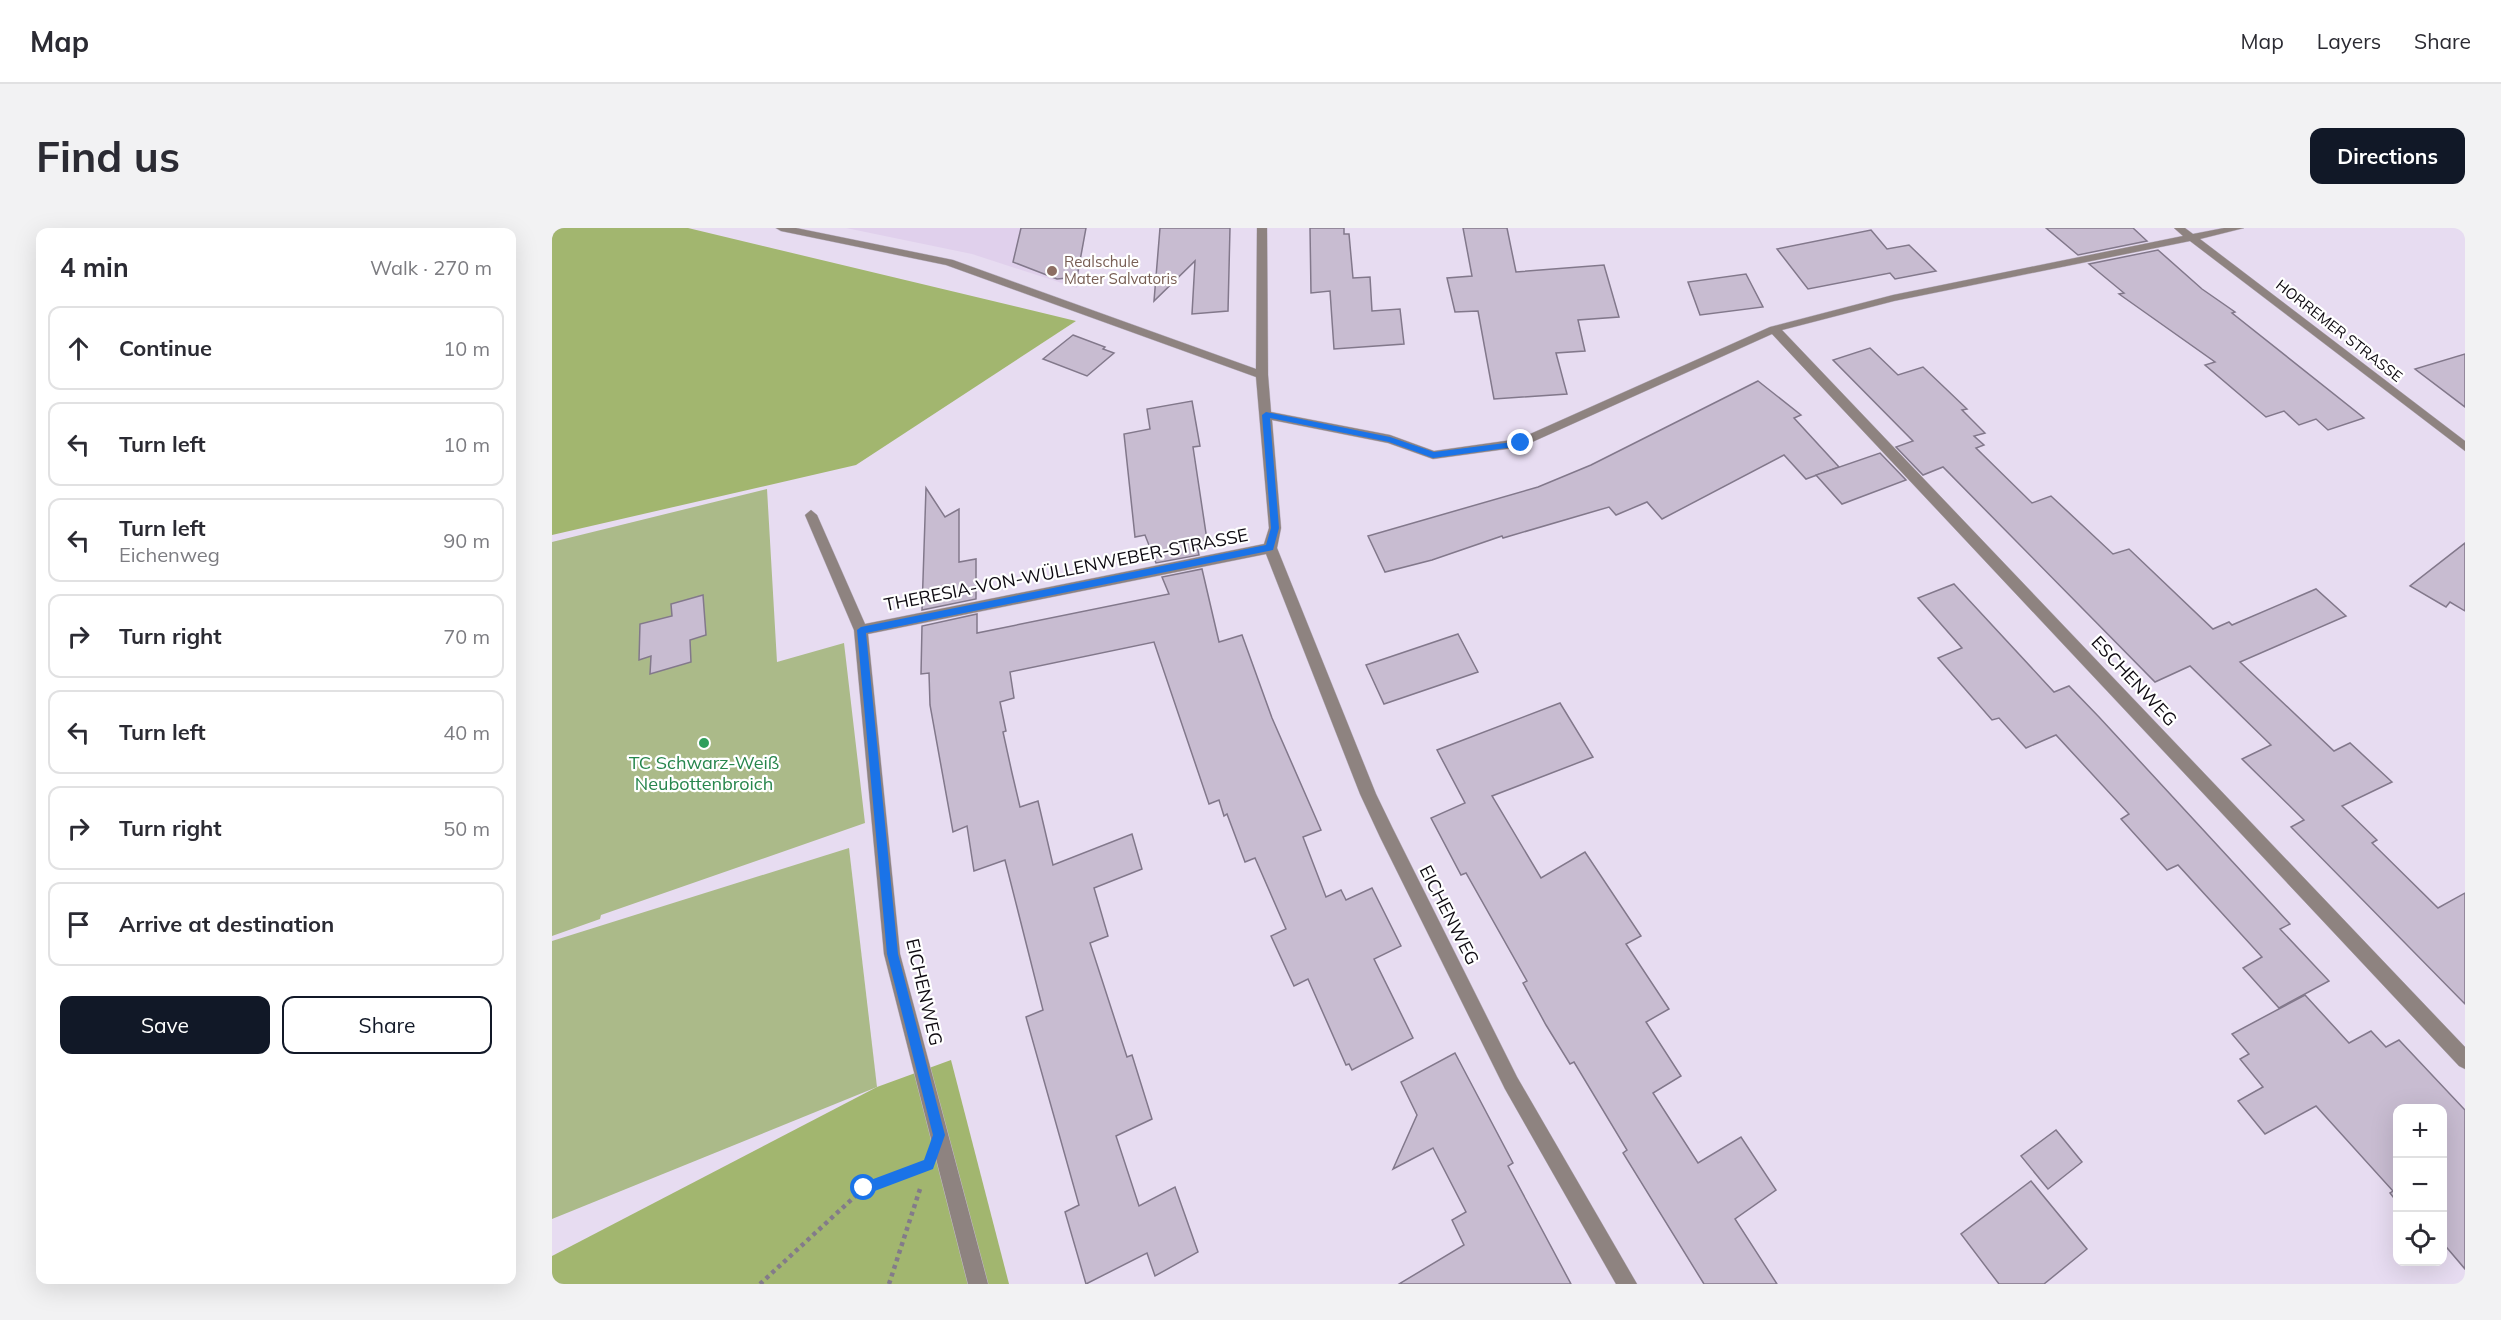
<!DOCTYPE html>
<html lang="en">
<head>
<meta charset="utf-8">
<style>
	body { margin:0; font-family:Mulish,sans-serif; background:#f2f2f3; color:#2b2b33 }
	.controls { position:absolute; right:18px; bottom:18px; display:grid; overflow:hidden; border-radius:12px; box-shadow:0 6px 24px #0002 }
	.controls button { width:54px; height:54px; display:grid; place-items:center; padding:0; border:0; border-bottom:2px solid #e1e1e2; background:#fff; color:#2b2b33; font:30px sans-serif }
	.stop { position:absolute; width:18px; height:18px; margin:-14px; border:4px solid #1a73e8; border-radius:50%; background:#fff }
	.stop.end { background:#1a73e8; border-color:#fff; box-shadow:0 2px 6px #0008 }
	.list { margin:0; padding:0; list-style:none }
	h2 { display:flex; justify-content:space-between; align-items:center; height:78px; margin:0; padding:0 24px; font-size:26px }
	h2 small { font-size:20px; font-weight:400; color:#7c7c81 }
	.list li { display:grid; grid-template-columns:39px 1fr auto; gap:18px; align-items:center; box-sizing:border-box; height:84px; margin:0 12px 12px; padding:0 12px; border:2px solid #e1e1e2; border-radius:12px }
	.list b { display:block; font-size:22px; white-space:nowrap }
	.list p { margin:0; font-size:20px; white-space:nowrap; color:#7c7c81 }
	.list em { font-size:20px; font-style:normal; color:#7c7c81 }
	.actions { display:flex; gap:12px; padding:18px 24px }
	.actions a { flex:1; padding:14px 0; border:2px solid #111827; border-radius:12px; text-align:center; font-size:21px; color:#111827 }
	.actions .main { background:#111827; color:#fff }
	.icon { flex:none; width:33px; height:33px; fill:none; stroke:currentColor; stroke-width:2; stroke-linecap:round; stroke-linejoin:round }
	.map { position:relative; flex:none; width:1913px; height:1056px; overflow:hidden; border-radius:12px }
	header { display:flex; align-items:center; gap:36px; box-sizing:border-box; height:84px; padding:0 30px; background:#fff; border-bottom:2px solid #e1e1e2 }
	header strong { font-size:28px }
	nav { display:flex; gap:33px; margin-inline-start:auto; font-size:21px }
	.intro { display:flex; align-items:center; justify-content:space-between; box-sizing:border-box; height:144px; padding:0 36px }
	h1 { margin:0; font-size:42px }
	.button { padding:15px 27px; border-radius:12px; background:#111827; color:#fff; font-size:21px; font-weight:700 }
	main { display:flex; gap:36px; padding:0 36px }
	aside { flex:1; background:#fff; border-radius:12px; box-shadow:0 6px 24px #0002 }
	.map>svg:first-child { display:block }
	.built { fill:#e0d0ec }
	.green { fill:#abba89 }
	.forest { fill:#a2b66f }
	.building { fill:#c8bcd1; stroke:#82788b; stroke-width:1.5 }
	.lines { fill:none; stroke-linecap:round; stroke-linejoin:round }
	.minor-casing { stroke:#c4bacd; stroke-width:1 }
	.path { stroke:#837b8a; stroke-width:4.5; stroke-dasharray:4 4; stroke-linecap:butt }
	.minor { fill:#8e8380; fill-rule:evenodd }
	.route { fill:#1a73e8 }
	.education-dot { fill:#8d6e63; stroke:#fff; stroke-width:2 }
	.leisure-dot { fill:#2e9e5b; stroke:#fff; stroke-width:2 }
	.labels { text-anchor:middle; stroke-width:4.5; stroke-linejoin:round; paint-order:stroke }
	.far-education-label { font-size:15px; fill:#785e54; stroke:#fff; text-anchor:start }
	.far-street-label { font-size:15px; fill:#0e0a11; stroke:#fff }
	.street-label { font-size:18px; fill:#0e0a11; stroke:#fff }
	.leisure-label { font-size:18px; fill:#27864d; stroke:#fff }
</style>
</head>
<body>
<header>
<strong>Map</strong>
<nav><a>Map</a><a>Layers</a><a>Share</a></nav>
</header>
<div class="intro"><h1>Find us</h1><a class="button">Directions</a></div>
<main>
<aside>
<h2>4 min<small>Walk · 270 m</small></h2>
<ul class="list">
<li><svg class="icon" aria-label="ahead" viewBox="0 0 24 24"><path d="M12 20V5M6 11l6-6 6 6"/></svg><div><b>Continue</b></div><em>10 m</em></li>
<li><svg class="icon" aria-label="left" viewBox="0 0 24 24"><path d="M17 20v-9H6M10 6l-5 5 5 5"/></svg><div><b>Turn left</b></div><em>10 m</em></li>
<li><svg class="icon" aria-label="left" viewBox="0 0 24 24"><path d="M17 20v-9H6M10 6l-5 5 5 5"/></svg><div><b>Turn left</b><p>Eichenweg</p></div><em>90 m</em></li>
<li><svg class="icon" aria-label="right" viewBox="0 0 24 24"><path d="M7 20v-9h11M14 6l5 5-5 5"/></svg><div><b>Turn right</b></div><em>70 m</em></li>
<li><svg class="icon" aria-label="left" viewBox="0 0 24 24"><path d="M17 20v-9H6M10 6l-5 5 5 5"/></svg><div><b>Turn left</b></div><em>40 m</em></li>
<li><svg class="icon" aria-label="right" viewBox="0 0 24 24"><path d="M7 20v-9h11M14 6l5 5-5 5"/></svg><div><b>Turn right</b></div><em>50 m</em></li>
<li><svg class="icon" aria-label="arrive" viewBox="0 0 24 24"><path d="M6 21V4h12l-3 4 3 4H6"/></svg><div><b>Arrive at destination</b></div></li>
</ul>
<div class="actions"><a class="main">Save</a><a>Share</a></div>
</aside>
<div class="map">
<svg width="1913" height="1056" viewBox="0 0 1913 1056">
	<rect width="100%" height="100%" fill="#e7dcf1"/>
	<!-- built -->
	<polygon class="built" points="294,0 534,0 525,60 420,26"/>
	<!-- green -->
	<g class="green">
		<polygon points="215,261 225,434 292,415 313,595 49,687 48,691 0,708 0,314"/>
		<polygon points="297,620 325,859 0,991 0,713"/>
	</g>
	<!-- forest -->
	<g class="forest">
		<polygon points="0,0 136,0 524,93 304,237 0,307"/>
		<polygon points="399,832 457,1056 0,1056 0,1028 325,859"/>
	</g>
	<!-- building -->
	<g class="building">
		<polygon points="469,0 534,0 525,49 505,51 461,34"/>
		<polygon points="608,0 678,0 676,83 640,86 643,33 602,73"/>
		<polygon points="758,0 792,0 792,6 797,6 801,50 818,49 820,83 848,81 852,116 782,121 778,63 759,65"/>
		<polygon points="911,0 955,0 964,44 1052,37 1067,89 1026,92 1033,123 1004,125 1015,166 942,171 926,83 903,84 895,50 920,48"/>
		<polygon points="1494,0 1581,0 1595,13 1526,27"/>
		<polygon points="1319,2 1335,21 1357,17 1384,43 1343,51 1338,45 1256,61 1225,21"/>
		<polygon points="1606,22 1650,61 1683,84 1680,85 1812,190 1776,202 1764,191 1747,197 1732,183 1714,189 1653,137 1663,134 1567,66 1572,65 1537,36"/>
		<polygon points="1194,46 1211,79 1148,87 1136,54"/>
		<polygon points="521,107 553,119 551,121 562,125 535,148 491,131"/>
		<polygon points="1318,120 1346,147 1371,139 1415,181 1410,182 1433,205 1422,208 1432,217 1424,220 1480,275 1499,268 1561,326 1577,321 1661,401 1677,394 1680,397 1764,361 1794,388 1688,434 1782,523 1798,515 1840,554 1790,578 1825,612 1820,615 1886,680 1913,665 1913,776 1739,599 1752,592 1690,531 1719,517 1638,438 1603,454 1391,239 1371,247 1344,219 1361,213 1281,132"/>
		<polygon points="1913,126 1913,179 1863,141"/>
		<polygon points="1206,153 1249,187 1242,190 1287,239 1254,251 1232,227 1110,291 1095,274 1064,287 1057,279 951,310 950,308 880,332 833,344 816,308 986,259 1039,237"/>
		<polygon points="640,173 648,218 641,219 655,312 644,314 647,327 604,335 593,307 583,309 572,206 598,201 595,181"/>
		<polygon points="1328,225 1354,252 1290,276 1264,247"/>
		<polygon points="374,260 393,289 407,281 407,334 424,331 424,371 370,382"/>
		<polygon points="1913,315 1913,383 1898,374 1894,379 1858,358"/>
		<polygon points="650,341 667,414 690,407 720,490 769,602 751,609 774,669 789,662 794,672 820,660 849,718 822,731 861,810 800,842 797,836 794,837 756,751 742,758 719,708 734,701 703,630 693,634 675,586 672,588 667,572 657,576 602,414 458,444 462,470 448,474 454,503 451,504 460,545 468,579 486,573 501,637 580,606 590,641 542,660 556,708 538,715 575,829 580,827 600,891 564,908 587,978 623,959 646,1024 603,1048 595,1025 534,1056 513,984 527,977 474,789 491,782 453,632 422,643 415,598 401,604 378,477 377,445 369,446 370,398 425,386 425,405 617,366 610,349"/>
		<polygon points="1402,356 1502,464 1517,458 1547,489 1738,696 1728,701 1777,753 1727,780 1691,740 1710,729 1626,637 1615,642 1569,591 1577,586 1504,507 1474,520 1447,490 1440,492 1386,430 1410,420 1366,370"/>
		<polygon points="151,367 154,407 138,412 139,434 98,446 99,428 87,432 88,396 120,388 119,376"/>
		<polygon points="906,406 926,444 832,476 814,437"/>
		<polygon points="1008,475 1041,529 940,568 989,650 1033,624 1089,708 1074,716 1117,781 1094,794 1129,848 1101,865 1146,935 1189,909 1224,962 1183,991 1225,1056 1152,1056 1071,925 1075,922 1022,834 1018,836 994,797 971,755 975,753 914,645 909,647 879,590 913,575 885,522"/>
		<polygon points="1753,767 1797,815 1819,803 1834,819 1847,812 1913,882 1913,1041 1890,1014 1890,880 1845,880 1845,974 1838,965 1841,963 1764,878 1713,906 1686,873 1711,859 1688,831 1697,826 1680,806"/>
		<polygon points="903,825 961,935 956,938 1019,1056 847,1056 912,1017 900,992 914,984 881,920 841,941 865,887 849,854"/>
		<polygon points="1504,902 1530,934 1496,961 1469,928"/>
		<polygon points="1479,953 1535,1021 1492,1056 1447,1056 1409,1006"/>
	</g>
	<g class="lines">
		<defs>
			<polygon id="minor" points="224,0 244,0 401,32 704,141 705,0 715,0 716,147 719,184 838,207 882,223 967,211 1218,99 1341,67 1631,8 1622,0 1633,0 1641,6 1672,0 1692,0 1648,11 1913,213 1913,223 1638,13 1342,73 1230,102 1913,819 1913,841 1907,838 1220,106 969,219 881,231 836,215 720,192 729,300 725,320 824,566 840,599 965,849 1085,1056 1064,1056 953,861 828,609 808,566 714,326 316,406 348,726 436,1056 416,1056 332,726 302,402 253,287 259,282 265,287 313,396 712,316 717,300 704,149 394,37 229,3"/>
		</defs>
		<!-- minor casing -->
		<use href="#minor" class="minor-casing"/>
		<!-- path -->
		<g class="path">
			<polyline points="208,1056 312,960 365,941"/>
			<polyline points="337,1056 368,961"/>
		</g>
		<!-- minor -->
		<use href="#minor" class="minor"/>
	</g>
	<!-- route -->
	<polygon class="route" points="714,184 838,209 882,224 969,213 973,215 969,218 881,230 837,214 718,190 727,300 721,322 314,405 346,726 393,907 381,941 312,967 308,965 306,960 308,956 372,932 381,907 335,726 305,402 309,399 714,317 719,300 710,187"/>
	<!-- markers -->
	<circle class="education-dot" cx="500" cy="43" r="6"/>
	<circle class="leisure-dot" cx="152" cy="515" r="6"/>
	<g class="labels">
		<!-- far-education labels -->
		<g class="far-education-label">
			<text x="512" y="39">Realschule<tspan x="512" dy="17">Mater Salvatoris</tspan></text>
		</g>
		<!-- far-street labels -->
		<g class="far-street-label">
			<text transform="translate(1787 103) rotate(38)" y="5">HORREMER STRASSE</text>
		</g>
		<!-- street labels -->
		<g class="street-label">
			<text transform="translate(514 342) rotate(-11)" y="6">THERESIA-VON-WÜLLENWEBER-STRASSE</text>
			<text transform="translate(1582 453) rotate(47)" y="6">ESCHENWEG</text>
			<text transform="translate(897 687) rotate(63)" y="6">EICHENWEG</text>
			<text transform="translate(372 764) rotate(77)" y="6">EICHENWEG</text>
		</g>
		<!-- leisure labels -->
		<g class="leisure-label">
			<text x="152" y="541">TC Schwarz-Weiß<tspan x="152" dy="21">Neubottenbroich</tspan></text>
		</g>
	</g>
</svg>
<div class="controls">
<button>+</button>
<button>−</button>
<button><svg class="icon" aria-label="locate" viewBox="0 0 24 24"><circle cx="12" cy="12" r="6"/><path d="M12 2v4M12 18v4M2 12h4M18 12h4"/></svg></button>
</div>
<div class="stop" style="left:312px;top:960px"></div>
<div class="stop end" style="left:969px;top:215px"></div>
</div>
</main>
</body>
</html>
